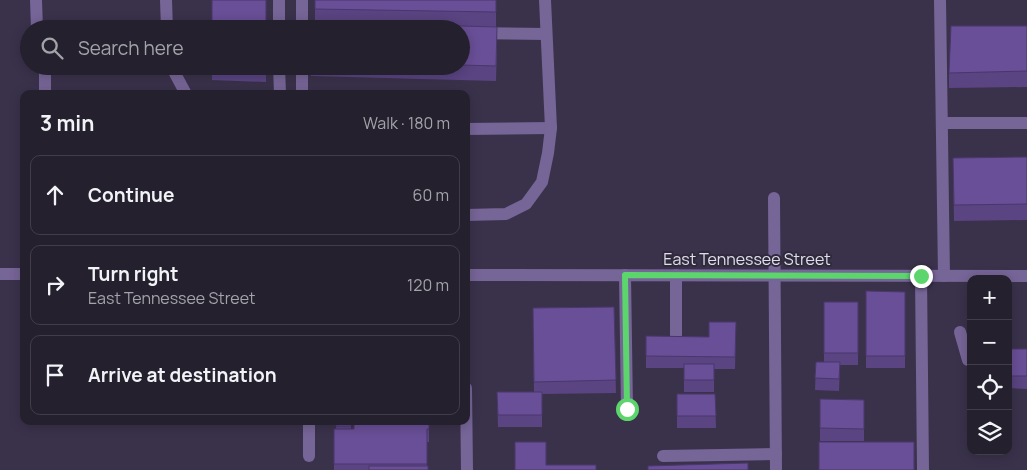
<!DOCTYPE html>
<html lang="en">
<head>
<meta charset="utf-8">
<style>
	body { margin:0; font-family:Manrope,sans-serif; background:#302d3a; color:#f1f3f6 }
	.controls { position:absolute; right:15px; bottom:15px; display:grid; overflow:hidden; border-radius:10px; box-shadow:0 2px 12px #0003 }
	.controls button { width:45px; height:45px; display:grid; place-items:center; padding:0; border:0; border-bottom:1px solid #413e4a; background:#24202e; color:#f1f3f6; font:25px sans-serif }
	.stop { position:absolute; width:15px; height:15px; margin:-11px; border:4px solid #5cd56d; border-radius:50%; background:#fff }
	.stop.end { background:#5cd56d; border-color:#fff; box-shadow:0 1px 5px #0008 }
	.list { margin:0; padding:0; list-style:none }
	h2 { display:flex; justify-content:space-between; align-items:center; height:65px; margin:0; padding:0 20px; font-size:21px }
	h2 small { font-size:16px; font-weight:400; color:#a3a3aa }
	.list li { display:grid; grid-template-columns:32px 1fr auto; gap:15px; align-items:center; box-sizing:border-box; height:80px; margin:0 10px 10px; padding:0 10px; border:1px solid #413e4a; border-radius:10px }
	.list b { display:block; font-size:19px; white-space:nowrap }
	.list p { margin:0; font-size:16px; white-space:nowrap; color:#a3a3aa }
	.list em { font-size:16px; font-style:normal; color:#a3a3aa }
	.icon { flex:none; width:28px; height:28px; fill:none; stroke:currentColor; stroke-width:2; stroke-linecap:round; stroke-linejoin:round }
	.map { position:relative; flex:none; width:1027px; height:470px; overflow:hidden }
	.search { position:absolute; background:#24202e; box-shadow:0 2px 12px #0003; left:20px; top:20px; width:450px; height:55px; display:flex; align-items:center; gap:12px; box-sizing:border-box; padding:0 18px; border-radius:28px; color:#a3a3aa; font-size:19px }
	.panel { position:absolute; background:#24202e; box-shadow:0 2px 12px #0003; left:20px; top:90px; width:450px; height:335px; border-radius:10px }
	.map>svg:first-child { display:block }
	.built { fill:#3a324b; fill-rule:evenodd }
	.lines { fill:none; stroke-linecap:round; stroke-linejoin:round }
	.minor { stroke:#766597; stroke-width:12 }
	.wall { fill:#5a4482 }
	.building { fill:#694f97; stroke:#4a376a }
	.route { stroke:#5cd56d; stroke-width:6 }
	.labels { text-anchor:middle; stroke-width:4; stroke-linejoin:round; paint-order:stroke }
	.street-label { font-size:16px; fill:#e1ddea; stroke:#302a3d }
</style>
</head>
<body>
<div class="map">
<svg width="1027" height="470" viewBox="0 0 1027 470">
	<rect width="100%" height="100%" fill="#302a3d"/>
	<!-- built -->
	<path class="built" d="M0 0H1027V470H0ZM29 29H461V66H29ZM24 94H466V421H24ZM971 279H1008V451H971Z"/>
	<g class="lines">
		<!-- minor -->
		<g class="minor">
			<polyline points="36,0 37,29"/>
			<polyline points="166,0 167,29"/>
			<polyline points="279,0 279,29"/>
			<polyline points="302,0 302,29"/>
			<polyline points="940,0 944,276"/>
			<polyline points="461,33 546,34"/>
			<polyline points="171,66 186,94"/>
			<polyline points="279,66 280,94"/>
			<polyline points="45,94 45,66"/>
			<polyline points="302,94 302,66"/>
			<polyline points="942,123 1027,123"/>
			<polyline points="466,129 551,128"/>
			<polyline points="774,198 776,470"/>
			<polyline points="466,215 506,214 526,204 542,182 548,153 551,128 545,0"/>
			<polyline points="0,274 24,274"/>
			<polyline points="466,275 1027,276"/>
			<polyline points="625,275 627,409"/>
			<polyline points="676,275 676,335"/>
			<polyline points="921,276 923,470"/>
			<polyline points="960,332 968,360"/>
			<polyline points="466,388 467,470"/>
			<polyline points="309,421 309,456"/>
			<polyline points="663,456 776,454"/>
		</g>
	</g>
	<!-- wall -->
	<g class="wall">
		<polygon points="315,0 496,0 496,27 497,42 496,81 311,76 311,66 461,66 461,29 315,23"/>
		<polygon points="1027,26 1027,87 949,88 949,73"/>
		<polygon points="212,66 266,66 266,82 212,80"/>
		<polygon points="1027,157 1027,220 954,221 953,158"/>
		<polygon points="866,291 905,292 905,368 866,368"/>
		<polygon points="824,302 858,302 858,365 840,365 839,391 815,390 816,362 824,362"/>
		<polygon points="614,307 616,393 542,394 542,427 498,427 497,392 534,392 533,308"/>
		<polygon points="736,322 735,369 714,369 714,392 684,392 684,368 646,368 646,336 709,337"/>
		<polygon points="1008,349 1027,349 1027,389 1008,388"/>
		<polygon points="677,394 715,394 716,428 677,428"/>
		<polygon points="820,399 864,400 864,441 820,441"/>
		<polygon points="336,421 351,421 351,429 429,421 429,442 427,442 427,466 428,470 334,470 334,429 336,429"/>
	</g>
	<!-- building -->
	<g class="building">
		<rect x="212" y="0" width="54" height="29"/>
		<polygon points="315,0 496,0 496,12 315,9"/>
		<polygon points="312,22 497,27 496,66 461,65 461,29 312,29"/>
		<polygon points="951,26 1027,26 1027,71 949,73"/>
		<polygon points="212,66 266,66 266,70 212,68"/>
		<polygon points="1027,157 1027,204 954,205 953,158"/>
		<polygon points="866,291 905,292 905,356 866,356"/>
		<rect x="824" y="302" width="34" height="51"/>
		<polygon points="614,307 616,380 534,382 533,308"/>
		<polygon points="709,322 736,322 735,357 646,356 646,336 709,337"/>
		<rect x="1008" y="349" width="19" height="27"/>
		<polygon points="816,362 840,362 839,379 815,378"/>
		<rect x="684" y="364" width="30" height="16"/>
		<polygon points="497,392 542,392 542,415 498,415"/>
		<polygon points="677,394 715,394 716,416 677,416"/>
		<polygon points="820,399 864,400 864,429 820,428"/>
		<rect x="336" y="421" width="15" height="5"/>
		<polygon points="354,421 429,421 429,429 427,429 427,464 334,464 334,429 354,429"/>
		<polygon points="515,442 546,442 546,465 596,465 596,470 515,470"/>
		<rect x="819" y="442" width="95" height="28"/>
		<polygon points="748,463 748,470 648,470 648,466"/>
		<rect x="369" y="466" width="59" height="4"/>
	</g>
	<g class="lines">
		<!-- route -->
		<polyline class="route" points="627,409 625,275 921,276"/>
	</g>
	<g class="labels">
		<!-- street labels -->
		<g class="street-label">
			<text x="747" y="265">East Tennessee Street</text>
		</g>
	</g>
</svg>
<div class="controls">
<button>+</button>
<button>−</button>
<button><svg class="icon" aria-label="locate" viewBox="0 0 24 24"><circle cx="12" cy="12" r="6"/><path d="M12 2v4M12 18v4M2 12h4M18 12h4"/></svg></button>
<button><svg class="icon" aria-label="layers" viewBox="0 0 24 24"><path d="M12 4l9 5-9 5-9-5zM3 14l9 5 9-5"/></svg></button>
</div>
<div class="stop" style="left:627px;top:409px"></div>
<div class="stop end" style="left:921px;top:276px"></div>
<div class="search"><svg class="icon" aria-label="search" viewBox="0 0 24 24"><circle cx="10" cy="10" r="6"/><path d="M15 15l6 6"/></svg>Search here</div>
<section class="panel">
<h2>3 min<small>Walk · 180 m</small></h2>
<ul class="list">
<li><svg class="icon" aria-label="ahead" viewBox="0 0 24 24"><path d="M12 20V5M6 11l6-6 6 6"/></svg><div><b>Continue</b></div><em>60 m</em></li>
<li><svg class="icon" aria-label="right" viewBox="0 0 24 24"><path d="M7 20v-9h11M14 6l5 5-5 5"/></svg><div><b>Turn right</b><p>East Tennessee Street</p></div><em>120 m</em></li>
<li><svg class="icon" aria-label="arrive" viewBox="0 0 24 24"><path d="M6 21V4h12l-3 4 3 4H6"/></svg><div><b>Arrive at destination</b></div></li>
</ul>
</section>
</div>
</body>
</html>
